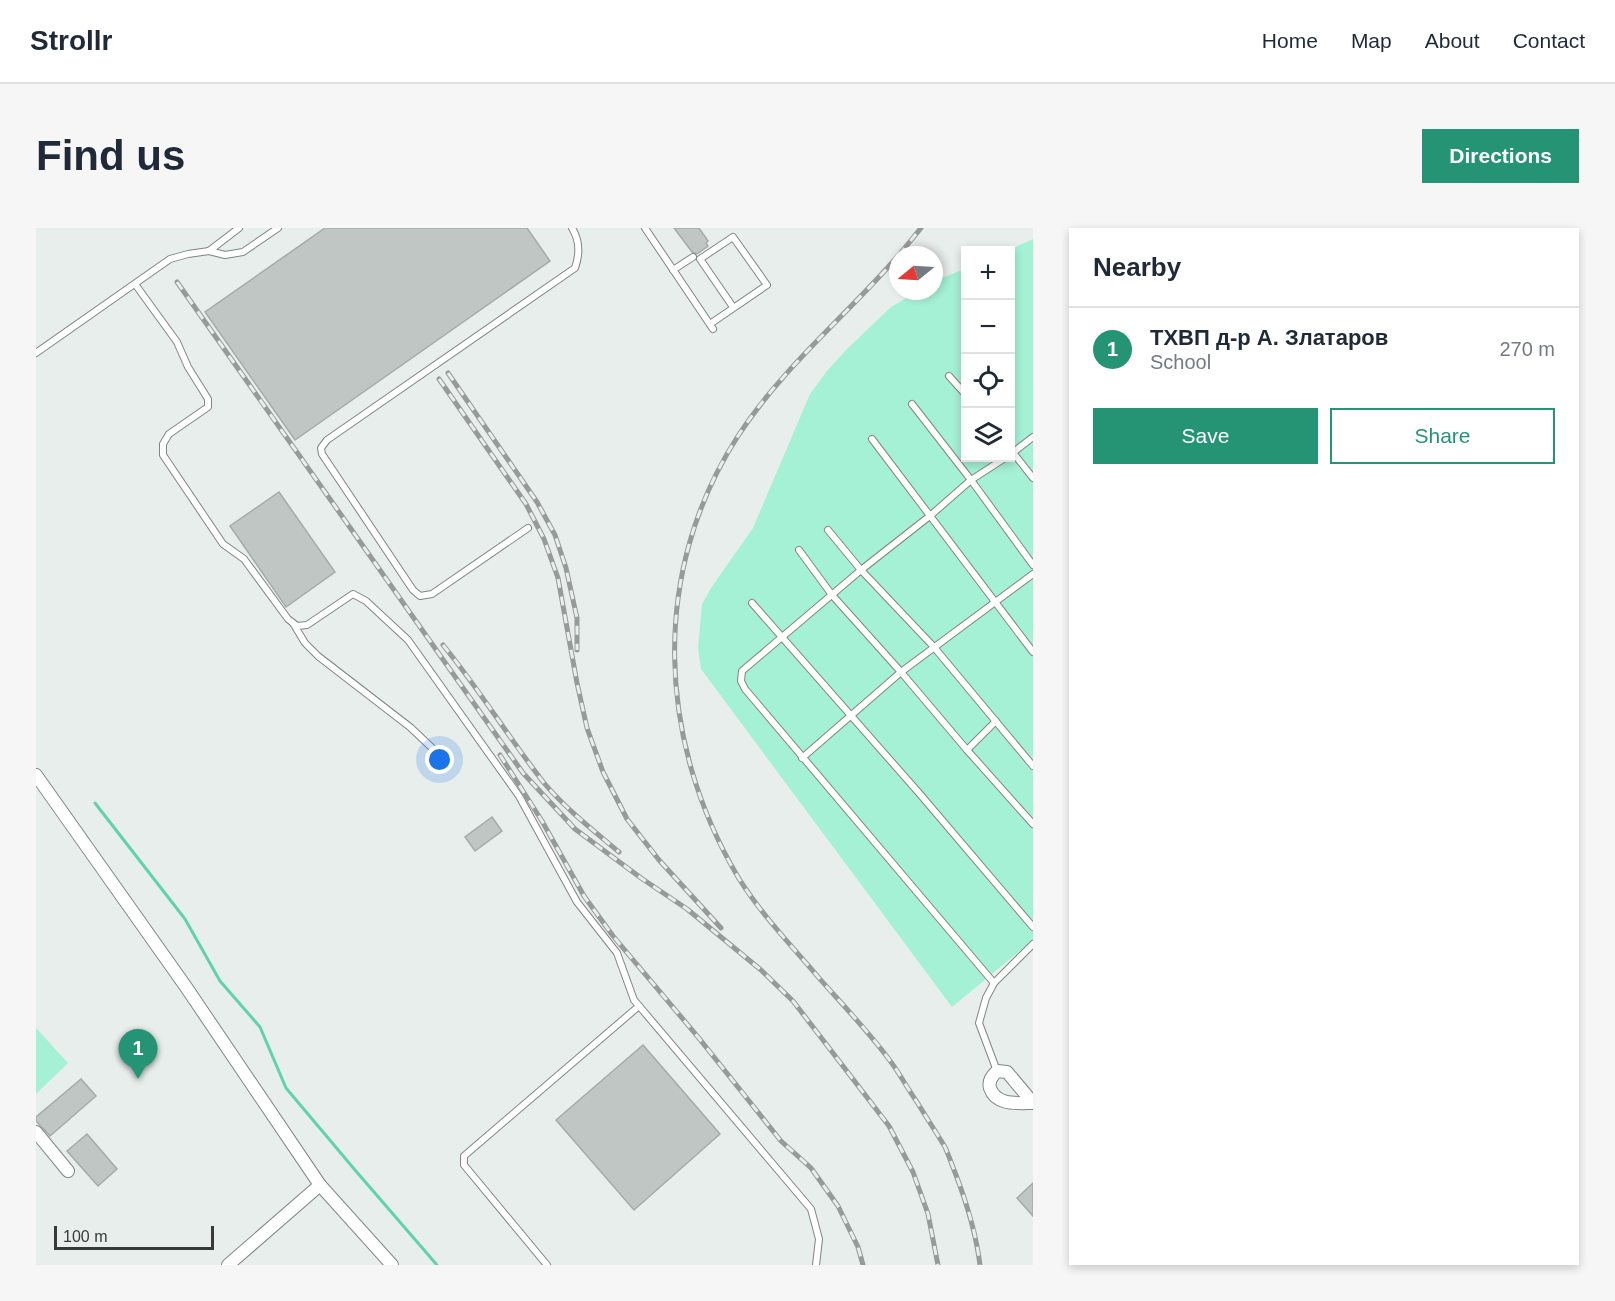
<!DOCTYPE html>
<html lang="en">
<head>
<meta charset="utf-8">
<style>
	body { margin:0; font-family:Arial,sans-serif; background:#f6f6f7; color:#1f2937 }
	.controls { position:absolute; right:18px; top:18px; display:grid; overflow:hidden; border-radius:0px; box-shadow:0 3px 9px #0003 }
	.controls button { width:54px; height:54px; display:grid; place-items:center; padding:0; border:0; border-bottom:2px solid #e0e1e3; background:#fff; color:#1f2937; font:30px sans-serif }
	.compass { position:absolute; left:853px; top:18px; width:54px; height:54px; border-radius:50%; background:#fff; box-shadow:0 3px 9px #0003; rotate:252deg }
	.scale { position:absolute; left:18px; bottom:15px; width:160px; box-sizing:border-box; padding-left:6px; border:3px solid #373a39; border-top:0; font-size:16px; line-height:21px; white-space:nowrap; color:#373a39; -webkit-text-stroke:4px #e8eeec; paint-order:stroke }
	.you { position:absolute; left:404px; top:532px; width:21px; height:21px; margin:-15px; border:4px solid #fff; border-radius:50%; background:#1a73e8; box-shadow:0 0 0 9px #1a73e833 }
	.badge { display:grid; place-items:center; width:39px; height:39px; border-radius:50%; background:#259475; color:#fff; font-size:20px; font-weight:700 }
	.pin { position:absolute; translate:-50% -50px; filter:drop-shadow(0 2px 3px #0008) }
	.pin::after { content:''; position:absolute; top:32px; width:21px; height:18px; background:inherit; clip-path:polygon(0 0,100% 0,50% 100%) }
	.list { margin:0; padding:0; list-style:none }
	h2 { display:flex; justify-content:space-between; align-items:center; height:78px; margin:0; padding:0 24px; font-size:26px }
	h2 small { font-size:20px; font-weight:400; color:#747a83 }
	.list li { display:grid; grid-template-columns:39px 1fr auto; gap:18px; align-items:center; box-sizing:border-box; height:84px; padding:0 24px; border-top:2px solid #e0e1e3 }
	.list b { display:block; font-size:22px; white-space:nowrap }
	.list p { margin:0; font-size:20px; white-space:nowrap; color:#747a83 }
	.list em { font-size:20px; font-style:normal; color:#747a83 }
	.actions { display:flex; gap:12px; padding:18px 24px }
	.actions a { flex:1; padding:14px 0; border:2px solid #259475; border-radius:0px; text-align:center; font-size:21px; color:#259475 }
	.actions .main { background:#259475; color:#fff }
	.icon { flex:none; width:33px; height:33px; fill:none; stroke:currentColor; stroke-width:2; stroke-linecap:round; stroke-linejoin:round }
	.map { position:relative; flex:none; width:997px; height:1037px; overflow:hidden; border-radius:0px }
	header { display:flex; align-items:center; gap:36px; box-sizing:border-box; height:84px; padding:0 30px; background:#fff; border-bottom:2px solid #e0e1e3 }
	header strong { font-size:28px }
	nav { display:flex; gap:33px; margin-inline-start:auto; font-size:21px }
	.intro { display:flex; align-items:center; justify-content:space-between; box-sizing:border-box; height:144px; padding:0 36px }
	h1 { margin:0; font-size:42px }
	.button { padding:15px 27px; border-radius:0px; background:#259475; color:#fff; font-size:21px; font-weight:700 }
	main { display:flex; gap:36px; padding:0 36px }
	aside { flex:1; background:#fff; border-radius:0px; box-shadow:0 3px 9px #0003 }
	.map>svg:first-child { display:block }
	.green { fill:#a5f1d5 }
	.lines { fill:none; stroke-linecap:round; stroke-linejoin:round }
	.stream { stroke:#60d2ad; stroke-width:3 }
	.building { fill:#c0c6c3; stroke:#a5aba9; stroke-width:1.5 }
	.lane-casing { stroke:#808684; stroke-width:8 }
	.street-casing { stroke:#808684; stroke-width:14 }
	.lane { stroke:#fff; stroke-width:6 }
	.street { stroke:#fff; stroke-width:12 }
	.rail-casing { stroke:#969a99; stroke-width:5 }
	.rail { stroke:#e8eeec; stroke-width:3; stroke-dasharray:9; stroke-linecap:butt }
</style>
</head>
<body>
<header>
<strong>Strollr</strong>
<nav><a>Home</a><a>Map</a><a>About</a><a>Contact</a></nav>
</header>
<div class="intro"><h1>Find us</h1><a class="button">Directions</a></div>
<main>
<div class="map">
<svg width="997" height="1037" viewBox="0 0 997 1037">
	<rect width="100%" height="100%" fill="#e8eeec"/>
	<!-- green -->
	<g class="green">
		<polygon points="997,11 997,712 916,779 665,441 662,420 666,376 675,360 717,300 774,166 791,143 811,121 855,79 882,63 898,63 898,53 929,41 930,230 975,230 975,22 973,22"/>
		<polygon points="0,800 32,835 0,866"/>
	</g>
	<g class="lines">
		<!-- stream -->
		<polyline class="stream" points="59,575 149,691 184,753 224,799 250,860 319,942 401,1037"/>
	</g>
	<!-- building -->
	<g class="building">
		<polygon points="289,0 491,0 514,33 259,212 169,84"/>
		<polygon points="638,0 663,0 672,13 670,15 672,18 661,26 656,24"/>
		<polygon points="243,264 299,344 250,379 194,298"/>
		<polygon points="456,589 466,603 439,623 429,609"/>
		<polygon points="607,817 684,906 598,982 520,892"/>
		<polygon points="45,851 60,868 14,908 0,893 0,889"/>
		<polygon points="51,906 81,941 62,958 31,923"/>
		<polygon points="997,955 997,988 981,970"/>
	</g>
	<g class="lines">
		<defs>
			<g id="lane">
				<polyline points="609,0 677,101"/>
				<polyline points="173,23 189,27 207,24 242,0"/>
				<polyline points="637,42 657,29"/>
				<polyline points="99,56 141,114 152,139 172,171 172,179 133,206 127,216 127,227 187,316 208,331 252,391 261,398 271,397 317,366 330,373 372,412 483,568 541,674 581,725 598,772 775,981 783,1011 780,1037"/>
				<polyline points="674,96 731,57 697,9 664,31 697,79"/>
				<polyline points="0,125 134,31 152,26 173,23 203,0"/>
				<polyline points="913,148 930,167"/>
				<polyline points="876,176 935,252 997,337"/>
				<polyline points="836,211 997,424"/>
				<polyline points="975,222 997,250"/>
				<polyline points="975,226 997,209"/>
				<path d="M492 300 396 366 384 368 377 362 286 226 285 220 291 212 539 40C544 26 544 13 536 0"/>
				<polyline points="792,302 825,342 897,418 997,538"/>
				<polyline points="763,322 796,367 865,444 931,522 997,596"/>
				<polyline points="716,375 883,565 997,699"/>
				<polyline points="257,395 269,415 282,428 374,499 412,535"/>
				<polyline points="931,522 960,493"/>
				<polyline points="766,530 865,444 997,346"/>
				<polyline points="958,755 709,461 705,453 706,443 825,342 895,287 935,252 969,230"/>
				<polyline points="961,843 943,795 950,770 958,755 997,716"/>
				<polyline points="511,1037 428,937 428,928 603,778"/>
			</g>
			<g id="street">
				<polyline points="0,547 150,759 284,957 356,1037"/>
				<path d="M997 875 971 844 961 843C956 848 952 853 954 860 960 878 982 875 997 875"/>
				<polyline points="0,904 32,943"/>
				<polyline points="192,1037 284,957"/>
			</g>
		</defs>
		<!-- lane casing -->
		<use href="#lane" class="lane-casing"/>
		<!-- street casing -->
		<use href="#street" class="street-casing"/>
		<!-- lane -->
		<use href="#lane" class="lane"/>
		<!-- street -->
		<use href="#street" class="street"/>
		<defs>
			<g id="rail">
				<polyline points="863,27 885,0"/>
				<path d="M862 28C810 88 746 140 702 208 614 344 621 512 702 649 724 685 755 717 783 750 806 776 831 802 852 830 863 844 871 860 881 874 890 889 900 904 909 919 913 928 916 937 920 947 931 976 940 1005 944 1037"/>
				<polyline points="141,54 487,545 539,601 605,650 651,681 725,742 757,773 853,898 877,944 892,986 902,1037"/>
				<polyline points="412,145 501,274 519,307 530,340 541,390 541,422"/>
				<polyline points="403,151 490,276 508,311 522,350 541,455 551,500 567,544 591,591 623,632 685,700"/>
				<path d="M407 417C443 461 473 510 508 555 530 581 557 602 583 624"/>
				<polyline points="464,527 506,593 548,668 577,708 662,809 745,913 775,940 802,978 822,1019 827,1037"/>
			</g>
		</defs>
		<!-- rail casing -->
		<use href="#rail" class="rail-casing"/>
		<!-- rail -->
		<use href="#rail" class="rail"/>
	</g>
</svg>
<div class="controls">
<button>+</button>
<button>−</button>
<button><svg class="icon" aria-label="locate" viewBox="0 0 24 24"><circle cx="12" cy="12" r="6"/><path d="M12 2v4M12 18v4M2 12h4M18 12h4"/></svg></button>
<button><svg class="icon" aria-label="layers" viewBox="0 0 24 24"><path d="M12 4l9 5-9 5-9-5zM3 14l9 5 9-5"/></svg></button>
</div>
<svg class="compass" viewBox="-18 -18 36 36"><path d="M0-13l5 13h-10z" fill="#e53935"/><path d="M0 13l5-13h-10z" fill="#747a83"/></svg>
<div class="scale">100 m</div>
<div class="you"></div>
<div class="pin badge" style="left:102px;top:851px">1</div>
</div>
<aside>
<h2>Nearby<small></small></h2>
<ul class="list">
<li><span class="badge">1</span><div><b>ТХВП д-р А. Златаров</b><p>School</p></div><em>270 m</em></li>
</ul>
<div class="actions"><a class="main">Save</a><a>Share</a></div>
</aside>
</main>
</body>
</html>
